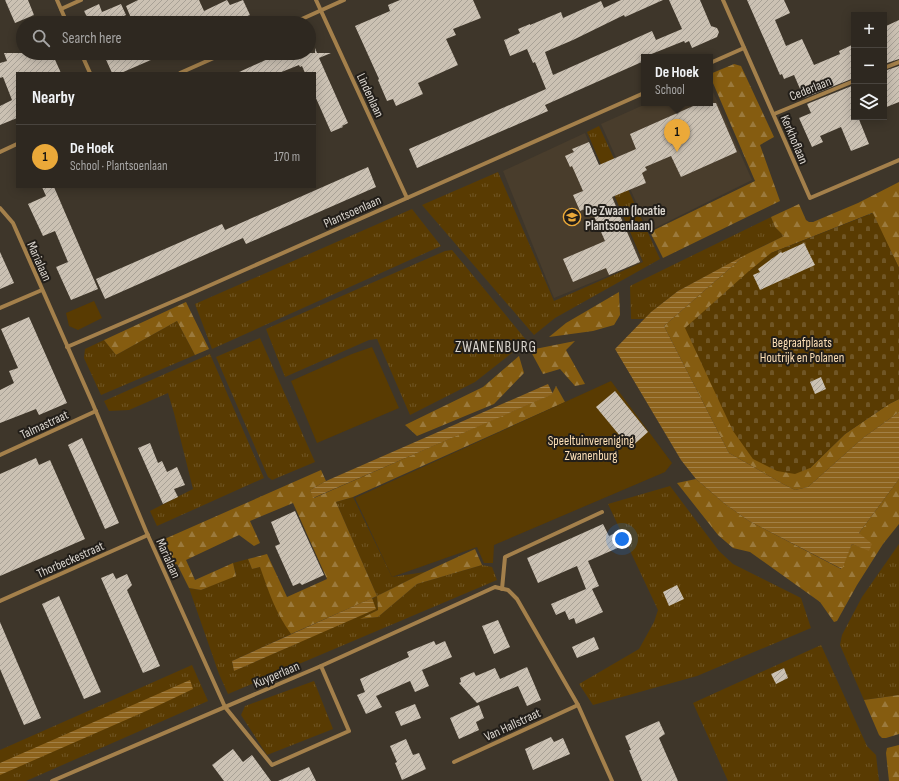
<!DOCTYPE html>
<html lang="en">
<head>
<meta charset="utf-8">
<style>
	body { margin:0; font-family:"Sofia Sans Condensed",sans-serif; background:#3a342d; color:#f1f3f6 }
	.controls { position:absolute; right:12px; top:12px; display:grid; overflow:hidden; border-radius:0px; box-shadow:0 2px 10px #0003 }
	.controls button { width:36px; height:36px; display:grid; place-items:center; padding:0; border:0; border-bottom:1px solid #49443e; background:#2e2820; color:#f1f3f6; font:20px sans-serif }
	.you { position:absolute; left:622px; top:539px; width:14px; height:14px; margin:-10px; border:3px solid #fff; border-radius:50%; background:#1a73e8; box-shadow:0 0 0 6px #1a73e833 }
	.badge { display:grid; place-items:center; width:26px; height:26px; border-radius:50%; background:#eba939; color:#111; font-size:13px; font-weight:700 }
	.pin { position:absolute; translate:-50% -33px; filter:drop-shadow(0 1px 2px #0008) }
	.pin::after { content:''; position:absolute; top:21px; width:14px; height:12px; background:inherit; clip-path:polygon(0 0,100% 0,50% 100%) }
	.popup { position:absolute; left:641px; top:54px; width:72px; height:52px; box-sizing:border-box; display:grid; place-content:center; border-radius:0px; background:#2e2820; filter:drop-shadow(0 1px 3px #0005); font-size:13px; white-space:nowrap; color:#a7a6a5 }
	.popup b { font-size:15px; color:#f1f3f6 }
	.popup::after { content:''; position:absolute; left:50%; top:100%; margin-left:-8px; border:8px solid transparent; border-top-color:#2e2820 }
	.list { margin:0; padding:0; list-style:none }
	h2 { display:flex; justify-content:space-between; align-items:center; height:52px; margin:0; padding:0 16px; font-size:17px }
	h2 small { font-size:13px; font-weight:400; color:#a7a6a5 }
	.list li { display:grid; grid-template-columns:26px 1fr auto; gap:12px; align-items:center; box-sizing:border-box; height:64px; padding:0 16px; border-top:1px solid #49443e }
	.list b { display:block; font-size:15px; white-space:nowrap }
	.list p { margin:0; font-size:13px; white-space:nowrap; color:#a7a6a5 }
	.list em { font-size:13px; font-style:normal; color:#a7a6a5 }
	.icon { flex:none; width:22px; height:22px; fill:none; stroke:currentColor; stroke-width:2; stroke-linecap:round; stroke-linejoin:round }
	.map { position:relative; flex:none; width:899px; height:781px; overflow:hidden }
	.search { position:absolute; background:#2e2820; box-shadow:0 2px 10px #0003; left:16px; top:16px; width:300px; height:44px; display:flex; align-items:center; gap:10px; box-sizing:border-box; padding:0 14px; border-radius:22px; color:#a7a6a5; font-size:15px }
	.panel { position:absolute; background:#2e2820; box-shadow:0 2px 10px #0003; left:16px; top:72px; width:300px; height:116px; border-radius:0px }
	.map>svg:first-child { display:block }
	.built { fill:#493d2c }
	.grass { fill:url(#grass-tufts) }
	.forest { fill:url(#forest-firs) }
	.cemetery { fill:url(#cemetery-stones) }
	.green { fill:#593b02 }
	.water { fill:url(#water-rules) }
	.building { fill:url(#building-hatch) }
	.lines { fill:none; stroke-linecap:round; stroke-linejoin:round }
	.street { stroke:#a4804b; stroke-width:4 }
	.labels { text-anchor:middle; stroke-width:4; stroke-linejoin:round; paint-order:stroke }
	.street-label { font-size:13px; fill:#dad5ce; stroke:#221e19 }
	.poi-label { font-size:13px; font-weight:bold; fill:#dad5ce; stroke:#221e19; text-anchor:start }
	.park-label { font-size:13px; fill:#fcdfb7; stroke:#221e19 }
	.quarter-label { font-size:15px; letter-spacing:1px; fill:#dad5ce; stroke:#221e19 }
</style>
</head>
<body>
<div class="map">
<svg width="899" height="781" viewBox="0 0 899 781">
	<defs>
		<pattern id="grass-tufts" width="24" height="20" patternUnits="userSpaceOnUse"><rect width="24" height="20" fill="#593b02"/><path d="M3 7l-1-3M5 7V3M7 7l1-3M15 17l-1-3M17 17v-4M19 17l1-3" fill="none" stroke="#705626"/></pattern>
		<pattern id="forest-firs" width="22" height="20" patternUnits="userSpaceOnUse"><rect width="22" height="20" fill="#855c10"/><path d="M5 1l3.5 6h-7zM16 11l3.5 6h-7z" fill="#9b7a3d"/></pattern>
		<pattern id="cemetery-stones" width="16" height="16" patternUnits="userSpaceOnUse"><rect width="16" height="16" fill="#593b02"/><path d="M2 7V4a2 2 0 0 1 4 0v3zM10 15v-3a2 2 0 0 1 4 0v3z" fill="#705626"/></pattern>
		<pattern id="water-rules" width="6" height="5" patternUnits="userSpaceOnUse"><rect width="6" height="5" fill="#8d631c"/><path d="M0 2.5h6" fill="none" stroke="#a28046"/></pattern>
		<pattern id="building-hatch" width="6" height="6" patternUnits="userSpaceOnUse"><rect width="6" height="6" fill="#cbc1b3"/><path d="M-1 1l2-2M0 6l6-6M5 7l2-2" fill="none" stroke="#a8a196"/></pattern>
	</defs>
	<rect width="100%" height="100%" fill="#3e362a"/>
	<!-- built -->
	<g class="built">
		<polygon points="710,85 752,180 649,231 601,124 648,103 710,103"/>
		<polygon points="585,133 642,262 554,298 503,171"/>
	</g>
	<!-- grass -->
	<g class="grass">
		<polygon points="599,126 660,259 555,318 534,335 422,205 498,172 554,301 643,262 587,132"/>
		<polygon points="412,209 441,246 212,349 195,304"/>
		<polygon points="771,217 775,227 785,236 765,245 678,291 651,312 644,319 631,319 630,286"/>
		<polygon points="452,250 527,341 475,382 410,415 377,339 369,340 285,377 266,329 445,251"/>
		<polygon points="177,321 195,355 101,395 84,358 85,349 104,340 116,355"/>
		<polygon points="260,338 315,462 272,480 268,477 216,357"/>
		<polygon points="210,354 264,478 157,526 150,511 193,489 174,413 168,393 129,410 109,411 104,401"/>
		<polygon points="670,486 719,551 733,564 801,598 811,628 697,676 593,705 579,684 639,649 654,622 658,610 608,504"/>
		<polygon points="353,497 392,577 425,572 377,596 378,610 361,619 378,617 417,584 482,565 492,567 497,580 228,694 219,674 189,588 201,590 236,575 233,563 248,559 252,569 260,567 291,634 232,661 234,671 295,644 377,596 336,502"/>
		<polygon points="899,544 899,695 864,700 840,645 842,635 862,597"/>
		<polygon points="821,645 867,746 876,755 879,781 728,781 693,703"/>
		<polygon points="192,665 208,701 26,781 0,781 0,750"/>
		<polygon points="314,681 333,729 267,755 241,715 245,706"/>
	</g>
	<!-- forest -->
	<g class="forest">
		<polygon points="734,64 741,66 774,137 760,145 780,201 663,258 650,232 755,181 710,76 710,74"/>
		<polygon points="899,182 899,268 872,213 771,253 810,468 845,434 889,404 899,399 899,412 863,438 808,487 795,490 783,484 729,453 664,326 745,255 784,236 775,227 771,217 799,204 806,220 809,222 813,222 858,203"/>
		<polygon points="619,292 620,315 614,325 593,331 549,337 566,323"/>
		<polygon points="186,302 209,349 195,355 177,321 116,355 104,340"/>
		<polygon points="575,341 566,350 585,384 575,386 560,369 543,374 530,350"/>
		<polygon points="519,356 524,373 494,404 417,436 405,425 483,387"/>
		<path d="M556 386 565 402 353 497 336 502 377 596 425 572 475 549 482 565 417 584 378 617 360 619 378 610 377 596 291 634C275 612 269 592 260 567L252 569 248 559 267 554 287 597 327 579 293 503 250 521 260 543 254 546 239 535 186 560 195 580 233 563 236 576 201 590 189 588 177 564 171 566 160 541 321 470 326 481 310 490 314 498 552 394Z"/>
		<polygon points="696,479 725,504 749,521 841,569 852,544 869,550 859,533 899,479 899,524 883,544 857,585 837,621 834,622 820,602 750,552 733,548 718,535 677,483"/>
		<polygon points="899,695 899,734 886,738 882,738 879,735 864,700"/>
		<polygon points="899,745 899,781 889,781 886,753 887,748"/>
	</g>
	<!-- cemetery -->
	<polygon class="cemetery" points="873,213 899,268 899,399 889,404 845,434 810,468 795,474 777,471 753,459 733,431 685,328 749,271 771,253"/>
	<!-- green -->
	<g class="green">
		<polygon points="94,301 102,318 78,330 69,326 66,313"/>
		<polygon points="372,347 399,408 317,443 291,381 352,354"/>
		<polygon points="611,381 672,463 665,472 494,545 493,563 484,563 477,547 392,577 355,498"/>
	</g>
	<!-- water -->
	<g class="water">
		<polygon points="745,255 664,326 729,453 783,484 795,490 808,487 863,438 899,412 899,479 859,533 872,544 869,551 852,544 842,569 749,521 725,504 696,479 681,460 615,349 651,312 678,291"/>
		<polygon points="548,384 553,394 313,498 310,490 326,481"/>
		<polygon points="372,598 376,609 234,671 232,661"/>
		<polygon points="190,680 193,689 153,708 0,775 0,763"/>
	</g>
	<!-- building -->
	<g class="building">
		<polygon points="5,0 28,0 34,15 15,23"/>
		<polygon points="138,0 199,0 204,11 227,0 230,5 243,0 250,15 231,23 133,23 126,6"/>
		<polygon points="400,0 473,0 481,18 453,29 456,35 446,39 458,65 418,83 423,94 396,106 393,99 387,101 378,80 379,79 355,26 390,11 388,5"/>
		<polygon points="621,0 663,0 625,17 624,15 573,40 545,52 553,75 652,31 656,40 682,29 669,0 700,0 711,26 717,28 719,32 717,37 692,48 689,41 685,43 684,41 644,57 644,61 545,105 548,111 417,168 409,149 546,89 535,62 533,63 527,49 510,56 504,40 520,33 518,29 530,24 530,25 561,12 563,18 601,1 604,8"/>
		<polygon points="747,0 784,0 790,13 775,20 786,46 802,39 814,65 840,54 839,51 854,44 854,78 804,98 794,75 784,79 782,74 780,75"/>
		<polygon points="99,4 102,12 121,4 126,15 109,23 78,23 88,19 84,11"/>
		<polygon points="899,20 899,59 884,64 884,27"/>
		<polygon points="315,48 317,53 331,53 319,58 348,123 342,126 343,127 331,132 315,96 315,73 305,73 302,66 300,67 299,65 279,73 237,73 281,53 315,53"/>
		<polygon points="4,53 52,53 61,73 17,73 17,118 0,125 0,106 12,100 3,77 0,78 0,63 7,61"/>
		<polygon points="103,53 167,53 121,73 112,73"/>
		<polygon points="899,66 899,102 884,108 884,71"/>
		<polygon points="854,85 854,117 858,117 869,144 851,151 841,127 820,136 823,142 812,147 799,118 811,113 807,104"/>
		<polygon points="700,103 716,103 737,152 681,177 671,156 645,167 647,170 642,173 646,183 612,197 640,262 609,275 606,268 573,282 563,259 605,241 590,207 580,211 573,195 583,191 572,166 570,167 565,156 574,152 572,149 589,142 599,165 636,149 630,134"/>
		<polygon points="368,167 376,187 246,244 243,238 105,299 96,279 222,224 225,230"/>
		<polygon points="42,187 54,187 98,289 71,300 56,267 68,262 55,231 43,236 28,204 46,196"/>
		<polygon points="804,243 815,265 760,290 753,275 760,272 758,269 781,252 782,253"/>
		<polygon points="0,252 14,283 0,289"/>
		<polygon points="29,317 67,403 39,415 36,409 0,423 0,390 14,383 9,371 18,368 1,329"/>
		<polygon points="821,377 826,389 815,394 810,382"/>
		<polygon points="615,391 648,432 630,448 596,407"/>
		<polygon points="82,438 119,523 105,529 68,445"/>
		<polygon points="150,443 158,463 162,461 167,472 177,467 185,485 174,489 178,497 163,504 138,448"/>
		<polygon points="36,458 39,465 50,460 85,539 0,576 0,474"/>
		<polygon points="295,511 324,575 302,585 300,583 293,586 275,546 280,544 271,522"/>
		<polygon points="603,524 609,536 617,532 622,546 588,561 599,586 592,589 603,612 576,624 574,618 569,620 565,611 556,615 551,604 586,589 577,566 538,583 527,558"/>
		<polygon points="113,573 116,579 127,574 132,585 127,590 160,666 143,673 101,578"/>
		<polygon points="677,585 684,599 669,606 663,592"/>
		<polygon points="59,596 101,692 84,699 42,604"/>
		<polygon points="498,620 510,647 494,654 482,626"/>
		<polygon points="0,622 41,718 24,725 0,669"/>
		<polygon points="594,637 599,649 577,658 572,647"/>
		<polygon points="434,641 436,645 445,641 452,657 422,670 429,686 415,692 410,681 376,696 382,707 366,714 357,695 365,692 360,679 409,657 407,652"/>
		<polygon points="527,667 541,700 527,706 518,686 477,703 459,683 461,682 460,678 474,672 476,676 495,668 500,679"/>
		<polygon points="784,668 788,678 776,684 771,674"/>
		<polygon points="415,704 421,718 401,726 395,712"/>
		<polygon points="479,705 484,718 476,722 479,730 459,739 450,718"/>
		<polygon points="659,721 665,734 659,738 678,781 642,781 629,750 631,750 625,736"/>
		<polygon points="551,737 554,742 563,738 570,754 533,770 525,749"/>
		<polygon points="406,739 413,755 419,753 426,769 402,780 395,763 397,762 390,746"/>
		<polygon points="233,749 243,762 252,755 271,781 224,781 212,765"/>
		<polygon points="309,767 316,781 278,781"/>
	</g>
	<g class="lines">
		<!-- street -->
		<g class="street">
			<polyline points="57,0 67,23"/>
			<polyline points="316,0 407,198"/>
			<polyline points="723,0 810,198 899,160"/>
			<polyline points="61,9 81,0"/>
			<polyline points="293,23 344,0"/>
			<polyline points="81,53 90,73"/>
			<polyline points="710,63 744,48"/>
			<polyline points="884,68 899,62"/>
			<polyline points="180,73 225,53"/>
			<polyline points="774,114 854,81"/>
			<polyline points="0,152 17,144"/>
			<polyline points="0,208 13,223 92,402 146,531 225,707 272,765 349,731 321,666"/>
			<polyline points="0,308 42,290"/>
			<polyline points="67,347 188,295 644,93"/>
			<polyline points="0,455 96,411"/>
			<polyline points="502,589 505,557 602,512"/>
			<polyline points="0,601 148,535"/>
			<polyline points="454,762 578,705"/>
			<polyline points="52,781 321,666 495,587 508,590 517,599 578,705 612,781"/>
		</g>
	</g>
	<!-- icons -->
	<defs>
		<symbol id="school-ring" viewBox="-11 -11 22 22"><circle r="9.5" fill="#221e19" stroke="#eba939" stroke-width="1.5"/><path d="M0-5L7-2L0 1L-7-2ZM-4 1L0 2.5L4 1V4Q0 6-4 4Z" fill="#eba939"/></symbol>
	</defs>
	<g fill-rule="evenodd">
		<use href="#school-ring" x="562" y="207" width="20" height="20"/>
	</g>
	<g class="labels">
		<!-- street labels -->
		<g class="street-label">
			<text transform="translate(810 88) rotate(-22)" y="5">Cederlaan</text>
			<text transform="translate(371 95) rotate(65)" y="5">Lindenlaan</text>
			<text transform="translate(795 139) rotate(67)" y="5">Kerkhoflaan</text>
			<text transform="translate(352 211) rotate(-24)" y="5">Plantsoenlaan</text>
			<text transform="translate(40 261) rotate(66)" y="5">Marialaan</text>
			<text transform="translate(44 424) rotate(-25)" y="5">Talmastraat</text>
			<text transform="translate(169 558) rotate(66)" y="5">Marialaan</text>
			<text transform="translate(70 559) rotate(-24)" y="5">Thorbeckestraat</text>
			<text transform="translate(276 674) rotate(-23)" y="5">Kuyperlaan</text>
			<text transform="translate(512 724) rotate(-25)" y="5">Van Hallstraat</text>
		</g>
		<!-- poi labels -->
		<g class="poi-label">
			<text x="585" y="215">De Zwaan (locatie<tspan x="585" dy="15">Plantsoenlaan)</tspan></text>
		</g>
		<!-- park labels -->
		<g class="park-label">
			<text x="802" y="347">Begraafplaats<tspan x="802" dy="15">Houtrijk en Polanen</tspan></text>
			<text x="591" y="445">Speeltuinvereniging<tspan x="591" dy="15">Zwanenburg</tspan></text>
		</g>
		<!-- quarter labels -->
		<g class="quarter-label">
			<text x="496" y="352">ZWANENBURG</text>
		</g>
	</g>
</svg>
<div class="controls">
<button>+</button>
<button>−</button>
<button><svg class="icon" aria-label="layers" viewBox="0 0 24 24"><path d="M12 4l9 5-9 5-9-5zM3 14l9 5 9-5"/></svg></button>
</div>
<div class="you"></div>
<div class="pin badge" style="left:677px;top:152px">1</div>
<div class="popup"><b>De Hoek</b>School</div>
<div class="search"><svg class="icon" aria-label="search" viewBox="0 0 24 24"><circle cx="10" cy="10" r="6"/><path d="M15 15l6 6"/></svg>Search here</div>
<section class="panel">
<h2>Nearby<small></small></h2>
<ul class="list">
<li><span class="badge">1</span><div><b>De Hoek</b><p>School · Plantsoenlaan</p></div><em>170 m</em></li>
</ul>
</section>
</div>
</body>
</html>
